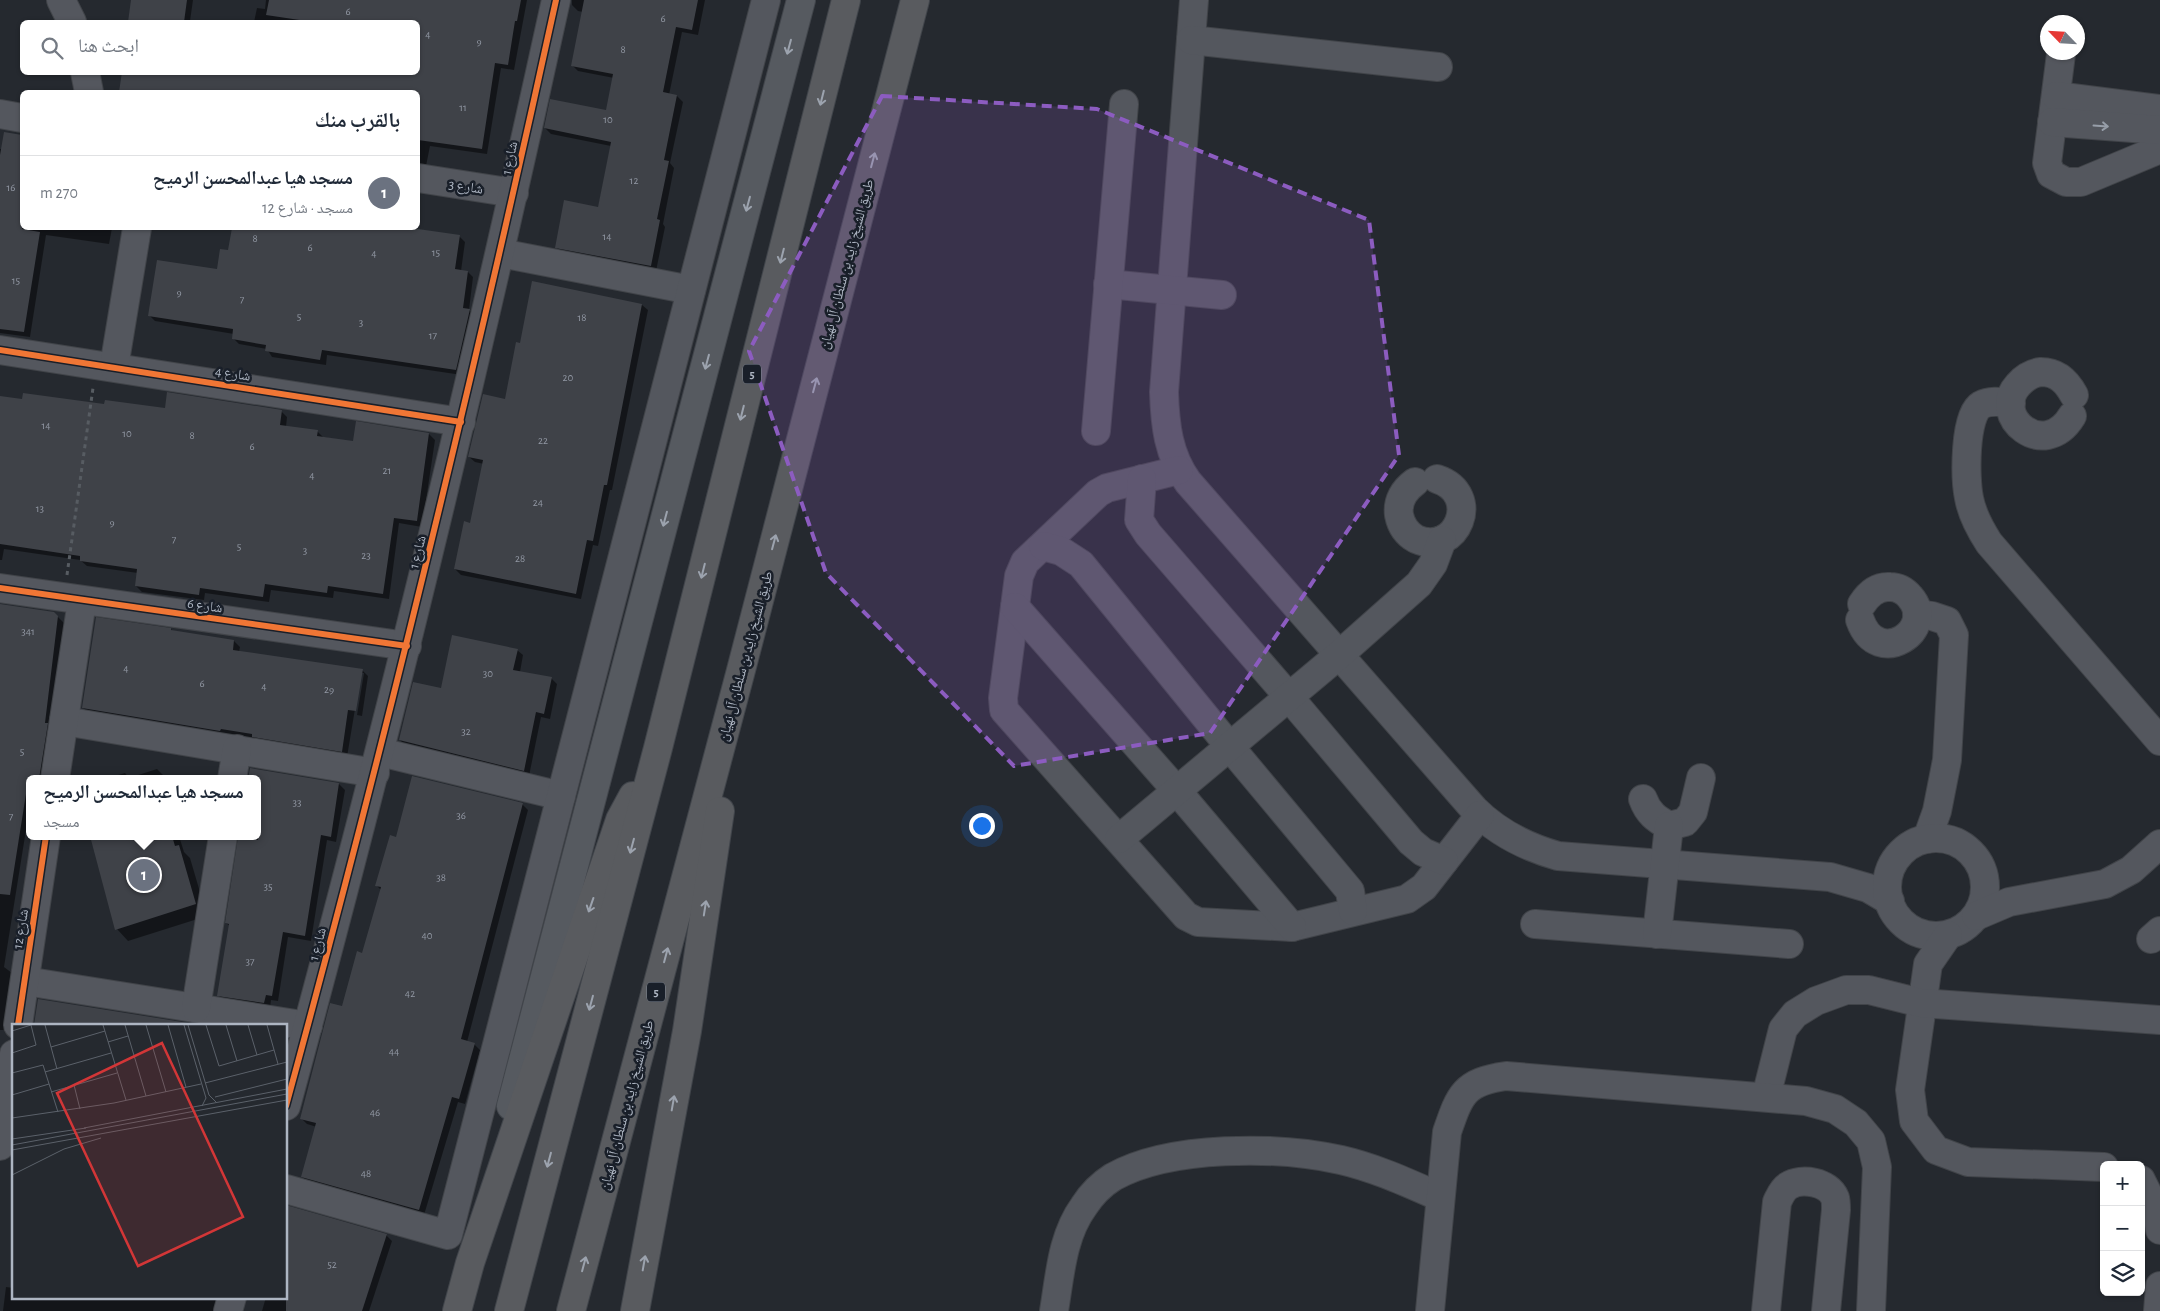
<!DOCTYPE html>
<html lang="ar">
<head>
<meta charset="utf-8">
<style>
	body { margin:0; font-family:"Alegreya Sans","Noto Naskh Arabic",sans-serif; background:#f6f6f7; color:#1f2937; direction:rtl }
	.controls { position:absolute; right:15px; bottom:15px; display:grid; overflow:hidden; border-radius:8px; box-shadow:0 1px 4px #0004 }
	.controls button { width:45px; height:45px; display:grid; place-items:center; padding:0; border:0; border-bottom:1px solid #e0e1e3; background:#fff; color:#1f2937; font:25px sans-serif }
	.compass { position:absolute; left:2040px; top:15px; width:45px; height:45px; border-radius:50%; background:#fff; box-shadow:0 1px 4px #0004; rotate:295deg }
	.you { position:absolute; left:981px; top:825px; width:18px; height:18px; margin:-12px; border:4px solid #fff; border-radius:50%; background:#1a73e8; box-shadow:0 0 0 8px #1a73e833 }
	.badge { display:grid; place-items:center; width:32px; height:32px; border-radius:50%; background:#7d848f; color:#fff; font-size:16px; font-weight:700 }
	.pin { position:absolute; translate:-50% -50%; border:2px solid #fff; box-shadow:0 1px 5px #0006 }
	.popup { position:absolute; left:26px; top:775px; width:235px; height:65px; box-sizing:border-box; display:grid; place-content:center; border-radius:8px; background:#fff; filter:drop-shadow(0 1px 4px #0005); font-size:16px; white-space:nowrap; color:#747a83 }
	.popup b { font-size:19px; color:#1f2937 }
	.popup::after { content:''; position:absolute; left:50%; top:100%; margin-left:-10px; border:10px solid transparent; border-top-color:#fff }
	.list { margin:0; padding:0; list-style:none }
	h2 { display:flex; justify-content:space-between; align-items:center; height:65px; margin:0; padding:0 20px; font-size:21px }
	h2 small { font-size:16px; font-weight:400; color:#747a83 }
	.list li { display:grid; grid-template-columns:32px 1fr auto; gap:15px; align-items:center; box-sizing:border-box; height:75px; padding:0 20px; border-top:1px solid #e0e1e3 }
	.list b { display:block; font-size:19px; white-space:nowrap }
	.list p { margin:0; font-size:16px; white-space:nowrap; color:#747a83 }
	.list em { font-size:16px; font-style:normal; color:#747a83 }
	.icon { flex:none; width:28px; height:28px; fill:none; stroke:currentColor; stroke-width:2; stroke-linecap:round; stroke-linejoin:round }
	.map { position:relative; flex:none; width:2160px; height:1311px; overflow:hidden; direction:ltr }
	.search { position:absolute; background:#fff; box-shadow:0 1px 4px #0004; left:20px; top:20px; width:400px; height:55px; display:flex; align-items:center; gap:12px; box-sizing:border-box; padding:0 18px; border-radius:8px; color:#747a83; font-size:19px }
	.panel { position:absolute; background:#fff; box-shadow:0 1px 4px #0004; left:20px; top:90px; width:400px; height:140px; border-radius:8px; direction:rtl }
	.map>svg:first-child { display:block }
	.shadow { fill:#0007 }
	.building { fill:#3f4248 }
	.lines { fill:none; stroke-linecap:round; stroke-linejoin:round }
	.minor-casing { stroke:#414449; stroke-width:30 }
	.major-casing { stroke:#42464c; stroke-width:30 }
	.highway-casing { stroke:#41454b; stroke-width:30 }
	.path { stroke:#575c62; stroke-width:3; stroke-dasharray:4 4; stroke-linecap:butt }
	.minor { stroke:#54575e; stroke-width:28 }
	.major { stroke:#565a60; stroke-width:28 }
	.highway { stroke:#595b5f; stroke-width:28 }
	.cycleway-casing { stroke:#191f29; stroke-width:9 }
	.cycleway { stroke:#f07635; stroke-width:6 }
	.oneway { stroke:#9ca3ae }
	.oneway2 { stroke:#979ea9 }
	.marked { fill:#8c5cc0; fill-opacity:0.2; stroke:#8c5cc0; stroke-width:4; stroke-dasharray:10 6; stroke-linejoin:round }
	.labels { text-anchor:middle; stroke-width:5; stroke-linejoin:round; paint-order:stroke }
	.number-label { font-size:11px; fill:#9298a4 }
	.shield { fill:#191f29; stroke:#818894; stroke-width:1 }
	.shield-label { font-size:12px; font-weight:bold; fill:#adb5c2 }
	.street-label { font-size:14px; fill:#adb5c2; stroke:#191f29 }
	.inset-road { fill:none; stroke:#5b616a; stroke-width:1 }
	.view { fill:#d23637; fill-opacity:0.15; stroke:#d23637; stroke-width:2.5 }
	.inset-edge { fill:none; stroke:#adb5c2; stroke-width:2.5 }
</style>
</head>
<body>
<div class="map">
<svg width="2160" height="1311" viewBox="0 0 2160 1311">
	<rect width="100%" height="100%" fill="#25292f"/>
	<!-- shadow -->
	<g class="shadow">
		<polygon points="143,0 193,0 190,21 197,22 139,22"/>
		<polygon points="266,0 527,0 514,70 501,68 487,154 430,146 426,166 418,170 418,92 120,92 123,74 418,72 418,22 254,22 257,8 265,9"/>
		<polygon points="572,0 705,0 698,35 682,32 669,95 677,96 683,102 670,163 674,168 663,224 665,227 656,271 562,253 556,247 598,209 611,146 551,134 545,128 607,112 614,78 578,71 572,65 583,12 578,11 572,5"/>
		<polygon points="5,133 22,136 22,228 112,228 109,244 46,235 30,337 0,333 0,149 2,149"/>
		<polygon points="233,228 415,228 414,229 459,236 465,242 461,271 468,272 473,277 469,310 476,316 462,375 327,355 326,365 272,357 267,349 239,344 233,338 234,334 155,321 150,316 218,271 229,252"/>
		<polygon points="642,305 648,310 612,490 610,490 598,546 593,545 581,599 461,575 455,569 471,524 484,464 475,462 469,457 506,400 521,344"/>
		<polygon points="0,398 166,410 281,411 287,417 286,427 317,431 323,437 354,443 357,423 429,434 435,440 422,527 399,523 389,599 334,591 333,598 271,590 269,602 205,593 204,600 142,592 136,586 138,573 87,566 80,560 4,549 2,560 0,560"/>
		<polygon points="0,605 54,613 64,623 45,779 30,779 30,805 4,967 12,973 4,1030 0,1030"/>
		<polygon points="171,629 173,632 234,641 240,647 239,652 362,670 368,676 362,716 357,715 364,673 361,673 347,757 89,713 83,708"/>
		<polygon points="517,650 523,655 520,672 551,678 557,684 550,719 541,717 529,776 406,746 400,740 442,690"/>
		<polygon points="157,769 167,779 105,779 125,773 129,778"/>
		<polygon points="251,769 339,784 345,790 336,842 327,840 311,941 288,937 278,1001 271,1000 270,1008 224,1001 218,995 230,926 226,923 239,836 258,836 258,779"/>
		<polygon points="522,804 528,810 467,1042 474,1044 480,1050 465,1104 458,1102 424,1215 308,1182 302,1177 317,1127 307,1124 301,1118 363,954 381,890 377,886 397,838"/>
		<polygon points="91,836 179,836 184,852 190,858 207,916 128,941 117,929"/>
		<polygon points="386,1235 392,1241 369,1311 262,1311 266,1297 286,1297"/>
		<polygon points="6,1287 14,1288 14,1297 223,1297 220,1311 3,1311"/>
	</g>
	<!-- building -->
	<g class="building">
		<polygon points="131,0 187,0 184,22 128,22"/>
		<polygon points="269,0 521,0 517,21 515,21 508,65 495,63 482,149 418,140 418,92 119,92 122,72 418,72 418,22 313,22 266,15"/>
		<polygon points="584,0 698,0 692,30 676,27 663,92 677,95 664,160 669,161 657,219 660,220 651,266 555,248 564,200 598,207 611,142 544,128 550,99 606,110 613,74 571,66"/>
		<polygon points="4,132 22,135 22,229 40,232 24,332 0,329 0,155"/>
		<polygon points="232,228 411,228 460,235 455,269 468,271 463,308 470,309 456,370 322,350 320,360 265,351 266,345 232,339 233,329 148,316 157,260 217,269 220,249 228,250"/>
		<polygon points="532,281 642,304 607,485 604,485 593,541 587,540 576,594 454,569 464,521 470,523 483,460 468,457 483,394 505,399 516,342 520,343"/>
		<polygon points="167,392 282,410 280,425 318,430 317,436 353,441 356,421 429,433 417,521 394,518 383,594 328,586 327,593 265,584 263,597 200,588 199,595 135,586 137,569 80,561 80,556 0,544 0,396 22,399 23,393 104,404 105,400 165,408"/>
		<polygon points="0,604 54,612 58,616 45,723 48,723 39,779 30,779 30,794 26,794 10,895 0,894"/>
		<polygon points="96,617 171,628 171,630 234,640 233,650 363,669 356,711 348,710 342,752 252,737 252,734 221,729 220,731 82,708"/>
		<polygon points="452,635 518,649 513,670 552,677 544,714 536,712 524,771 399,740 413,682 441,688"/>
		<polygon points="250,768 339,783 331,837 321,835 305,936 283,932 272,996 266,995 264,1003 217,996 229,924 225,923 238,837 258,840 258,779 248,779"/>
		<polygon points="412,776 523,803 461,1039 475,1043 459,1099 452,1097 419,1210 301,1177 316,1123 300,1119 330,1003 342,1006 357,951 362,953 381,887 375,886 390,835 396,837"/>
		<polygon points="90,836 172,836 175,846 179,845 196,904 115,930"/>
		<polygon points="38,999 201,1025 34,1025"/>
		<polygon points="286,1205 387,1234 362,1311 286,1311"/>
	</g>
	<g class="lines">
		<defs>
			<g id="minor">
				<polyline points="61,0 72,22"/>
				<path d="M1194 0 1164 392C1165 424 1168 455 1188 482L1474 809C1498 833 1526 847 1558 856L1830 877 1868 888 1890 901"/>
				<polyline points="1191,40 1438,67"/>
				<polyline points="2061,54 2047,163 2051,174 2066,182 2081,182 2160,149"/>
				<polyline points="85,72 89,92"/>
				<polyline points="2056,96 2160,109"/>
				<polyline points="0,114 22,118"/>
				<polyline points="2052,122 2160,130"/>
				<polyline points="418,178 514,193"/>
				<polyline points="500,253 691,290"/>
				<polyline points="1108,284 1222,295"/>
				<polyline points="0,350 461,422"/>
				<polyline points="114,367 137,228"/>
				<path d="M2011 403C2002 402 1990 400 1981 405 1964 415 1965 479 1969 498 1972 515 1980 529 1989 543L2160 741"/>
				<path d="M2072 416C2044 462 1990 416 2018 385 2024 378 2032 373 2041 372 2058 372 2067 382 2074 395"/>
				<polyline points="1096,431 1124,104"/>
				<polyline points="1179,470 1107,488 1098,493 1025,562 1019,576 1003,698 1004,710 1186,916 1198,922 1292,927 1407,899 1424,887 1480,815"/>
				<polyline points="1142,479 1139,520 1148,534 1289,697 1411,842 1423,852 1444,861"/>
				<path d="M1415 482C1404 490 1397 501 1399 515 1401 525 1407 534 1416 539 1457 557 1483 494 1437 479"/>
				<polyline points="1043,546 1061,551 1081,564 1230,747 1350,891 1353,911"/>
				<polyline points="0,588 407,646"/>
				<polyline points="1015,607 1177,791 1292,927"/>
				<polyline points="1917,614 1932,616 1947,621 1954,635 1947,760 1937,811 1927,839"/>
				<path d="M1860 620C1878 670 1938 629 1910 597 1905 591 1898 587 1890 587 1878 586 1869 593 1862 604"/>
				<polyline points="64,721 375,773"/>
				<polyline points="380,752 561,796"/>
				<polyline points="55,779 82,601"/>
				<polyline points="232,779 237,749"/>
				<path d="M1643 799C1648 813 1656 819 1669 826L1685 822 1693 812 1701 778"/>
				<circle cx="1936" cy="887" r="49"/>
				<polyline points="1119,839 1339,655 1419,584 1433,564 1442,540"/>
				<polyline points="1976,916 2009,902 2105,884 2131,870 2160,844"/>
				<polyline points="1535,924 1789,944"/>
				<polyline points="1657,934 1669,826"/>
				<polyline points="1948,935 1928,964 1910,1090 1914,1121 1936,1150 1968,1162 2104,1167"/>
				<polyline points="2151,939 2160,931"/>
				<polyline points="25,981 308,1026"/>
				<polyline points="196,1008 223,836"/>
				<polyline points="18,1025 46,836"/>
				<polyline points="1766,1097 1783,1029 1795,1014 1816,1001 1846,990 1869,990 1921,1003 2160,1020"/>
				<path d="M286 1106C386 740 475 371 556 0"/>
				<polyline points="0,1146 14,1054"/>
				<polyline points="2141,1180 2157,1213 2160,1230"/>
				<polyline points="286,1189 448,1235 766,0"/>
				<polyline points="228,1311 232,1297"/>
				<path d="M1054 1311C1060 1275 1062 1236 1084 1206 1091 1195 1102 1184 1113 1177 1170 1145 1278 1146 1341 1160 1376 1168 1408 1183 1440 1197"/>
				<path d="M1430 1311 1447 1132C1460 1094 1464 1082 1506 1076L1806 1101 1835 1109 1856 1123 1871 1141 1877 1167 1871 1311"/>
				<path d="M1766 1311 1777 1202C1780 1196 1782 1190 1788 1186 1801 1177 1829 1182 1835 1198 1836 1201 1836 1206 1836 1210L1826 1311"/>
				<polyline points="2158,1311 2160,1286"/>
			</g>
			<polyline id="major" points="511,1106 801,0"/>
			<g id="highway">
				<polyline points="457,1311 470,1263 620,820 633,796"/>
				<polyline points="509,1311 658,748 846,0"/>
				<polyline points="571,1311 740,674 915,0"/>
				<polyline points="635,1311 687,1031 720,811"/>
			</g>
		</defs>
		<!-- minor casing -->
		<use href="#minor" class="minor-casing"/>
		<!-- major casing -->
		<use href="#major" class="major-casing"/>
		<!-- highway casing -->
		<use href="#highway" class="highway-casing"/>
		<!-- path -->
		<polyline class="path" points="67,575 93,388"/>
		<!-- minor -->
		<use href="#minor" class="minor"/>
		<!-- major -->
		<use href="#major" class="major"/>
		<!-- highway -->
		<use href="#highway" class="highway"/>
		<defs>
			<g id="cycleway">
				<polyline points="0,350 461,422"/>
				<polyline points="0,588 407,646"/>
				<polyline points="18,1025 46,836"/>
				<path d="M286 1106C386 740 475 371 556 0"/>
			</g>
		</defs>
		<!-- cycleway casing -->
		<use href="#cycleway" class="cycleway-casing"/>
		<!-- cycleway -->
		<use href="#cycleway" class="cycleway"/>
	</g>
	<!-- one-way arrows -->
	<defs><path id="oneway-shaft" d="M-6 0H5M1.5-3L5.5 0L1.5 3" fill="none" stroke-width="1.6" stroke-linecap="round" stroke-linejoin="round" transform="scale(1.25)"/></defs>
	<g class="oneway">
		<use href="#oneway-shaft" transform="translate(789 47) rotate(105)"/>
		<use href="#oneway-shaft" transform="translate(822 98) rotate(104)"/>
		<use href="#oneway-shaft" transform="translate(873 160) rotate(-75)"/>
		<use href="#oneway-shaft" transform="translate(748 204) rotate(105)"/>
		<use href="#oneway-shaft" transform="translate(782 256) rotate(104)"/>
		<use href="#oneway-shaft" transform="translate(707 362) rotate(105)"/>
		<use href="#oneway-shaft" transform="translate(815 385) rotate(-75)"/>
		<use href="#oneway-shaft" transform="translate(742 413) rotate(104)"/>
		<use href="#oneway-shaft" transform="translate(665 519) rotate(105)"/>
		<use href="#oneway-shaft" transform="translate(774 542) rotate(-75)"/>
		<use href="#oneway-shaft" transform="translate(703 571) rotate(104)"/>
		<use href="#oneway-shaft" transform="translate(632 846) rotate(105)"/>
		<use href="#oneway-shaft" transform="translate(591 905) rotate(109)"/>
		<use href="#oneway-shaft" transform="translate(705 908) rotate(-81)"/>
		<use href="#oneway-shaft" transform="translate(666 955) rotate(-75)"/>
		<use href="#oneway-shaft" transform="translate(591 1003) rotate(105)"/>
		<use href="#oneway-shaft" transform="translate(673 1103) rotate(-80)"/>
		<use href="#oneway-shaft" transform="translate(549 1160) rotate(105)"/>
		<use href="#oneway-shaft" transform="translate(644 1263) rotate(-80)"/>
		<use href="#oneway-shaft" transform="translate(584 1264) rotate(-75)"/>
	</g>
	<use class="oneway2" href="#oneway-shaft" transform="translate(2101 126) rotate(4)"/>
	<!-- marked area -->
	<path class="marked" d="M882 96 1097 109 1369 220 1399 455 1210 733 1014 766 826 573 749 351Z"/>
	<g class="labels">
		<!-- number labels -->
		<g class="number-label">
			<text x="348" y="15">6</text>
			<text x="663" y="22">6</text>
			<text x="428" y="38">4</text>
			<text x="479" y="45">9</text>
			<text x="623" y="53">8</text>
			<text x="463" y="111">11</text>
			<text x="608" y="123">10</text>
			<text x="634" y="184">12</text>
			<text x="11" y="191">16</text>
			<text x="607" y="240">14</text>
			<text x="255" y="242">8</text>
			<text x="310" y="251">6</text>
			<text x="436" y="256">15</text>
			<text x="374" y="257">4</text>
			<text x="16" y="284">15</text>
			<text x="179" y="296">9</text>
			<text x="242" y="303">7</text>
			<text x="299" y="320">5</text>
			<text x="582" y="321">18</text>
			<text x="361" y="326">3</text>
			<text x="433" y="339">17</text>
			<text x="568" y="381">20</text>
			<text x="46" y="429">14</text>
			<text x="127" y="437">10</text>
			<text x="192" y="439">8</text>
			<text x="543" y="444">22</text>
			<text x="252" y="450">6</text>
			<text x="387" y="474">21</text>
			<text x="312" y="479">4</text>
			<text x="538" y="506">24</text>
			<text x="40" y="512">13</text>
			<text x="112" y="526">9</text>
			<text x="174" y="543">7</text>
			<text x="239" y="550">5</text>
			<text x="305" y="554">3</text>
			<text x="366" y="559">23</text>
			<text x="520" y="562">28</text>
			<text x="28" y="635">341</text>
			<text x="126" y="672">4</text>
			<text x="488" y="677">30</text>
			<text x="202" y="687">6</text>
			<text x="264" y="690">4</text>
			<text x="329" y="693">29</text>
			<text x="466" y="735">32</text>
			<text x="22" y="755">5</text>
			<text x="297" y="806">33</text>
			<text x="461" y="819">36</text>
			<text x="11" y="820">7</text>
			<text x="441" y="881">38</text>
			<text x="268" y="890">35</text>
			<text x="427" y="939">40</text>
			<text x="250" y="965">37</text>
			<text x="410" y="997">42</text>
			<text x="394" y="1055">44</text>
			<text x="375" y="1116">46</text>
			<text x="366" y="1177">48</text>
			<text x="332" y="1268">52</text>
		</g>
		<!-- shield labels -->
		<g class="shield">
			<rect x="743" y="364.5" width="18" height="19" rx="4"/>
			<rect x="647" y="982.5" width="18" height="19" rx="4"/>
		</g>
		<g class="shield-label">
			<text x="752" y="378">5</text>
			<text x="656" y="996">5</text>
		</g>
		<!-- street labels -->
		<g class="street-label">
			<text transform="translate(509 158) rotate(-78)" y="5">شارع 1</text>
			<text transform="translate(466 186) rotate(9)" y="5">شارع 3</text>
			<text transform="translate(846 264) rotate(-75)" y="5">طريق الشيخ زايد بن سلطان آل نهيان</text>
			<text transform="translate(233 373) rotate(9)" y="5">شارع 4</text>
			<text transform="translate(417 552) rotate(-76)" y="5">شارع 1</text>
			<text transform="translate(205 605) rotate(8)" y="5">شارع 6</text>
			<text transform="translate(745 656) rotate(-75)" y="5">طريق الشيخ زايد بن سلطان آل نهيان</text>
			<text transform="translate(20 929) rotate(-81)" y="5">شارع 12</text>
			<text transform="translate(317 944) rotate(-75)" y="5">شارع 1</text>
			<text transform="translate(626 1105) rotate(-75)" y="5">طريق الشيخ زايد بن سلطان آل نهيان</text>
		</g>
	</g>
	<!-- overview -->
	<g transform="translate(12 1024)">
		<rect width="275" height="275" fill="#25292f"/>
		<path class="inset-road" d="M33 1 45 45M91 1 114 76M113 1 134 72M134 1 154 68M156 1 174 63M172 1 194 74 190 82M176 1 197 71 205 79M194 1 207 42 262 26M214 1 225 37M236 1 245 31M255 1 266 40M0 7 19 1M96 18 116 12M39 23 93 7M0 29 24 21 19 1M33 48 99 29M0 49 31 41 46 88M193 59 275 38M62 61 68 85M39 68 105 49M0 71 37 60M203 73 275 55M0 94 102 79 189 60M72 104 275 65M0 115 74 104M0 121 275 70M0 126 275 76M0 151 52 125 89 114"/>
		<path class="view" d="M150 19 231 193 126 242 45 69Z"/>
		<rect width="275" height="275" class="inset-edge"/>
	</g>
</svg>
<div class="controls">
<button>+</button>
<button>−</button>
<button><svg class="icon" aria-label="layers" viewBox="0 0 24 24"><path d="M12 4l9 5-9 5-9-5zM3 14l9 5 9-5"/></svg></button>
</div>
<svg class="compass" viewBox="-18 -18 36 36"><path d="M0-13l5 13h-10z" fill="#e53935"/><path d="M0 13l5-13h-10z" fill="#747a83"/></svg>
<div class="you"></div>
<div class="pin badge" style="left:144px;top:875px;background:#6b7280">1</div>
<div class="popup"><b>مسجد هيا عبدالمحسن الرميح</b>مسجد</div>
<div class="search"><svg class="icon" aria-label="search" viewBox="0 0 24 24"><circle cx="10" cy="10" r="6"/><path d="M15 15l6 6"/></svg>ابحث هنا</div>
<section class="panel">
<h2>بالقرب منك<small></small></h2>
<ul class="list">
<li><span class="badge" style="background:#6b7280">1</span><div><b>مسجد هيا عبدالمحسن الرميح</b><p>مسجد · شارع 12</p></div><em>270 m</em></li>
</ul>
</section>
</div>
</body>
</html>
